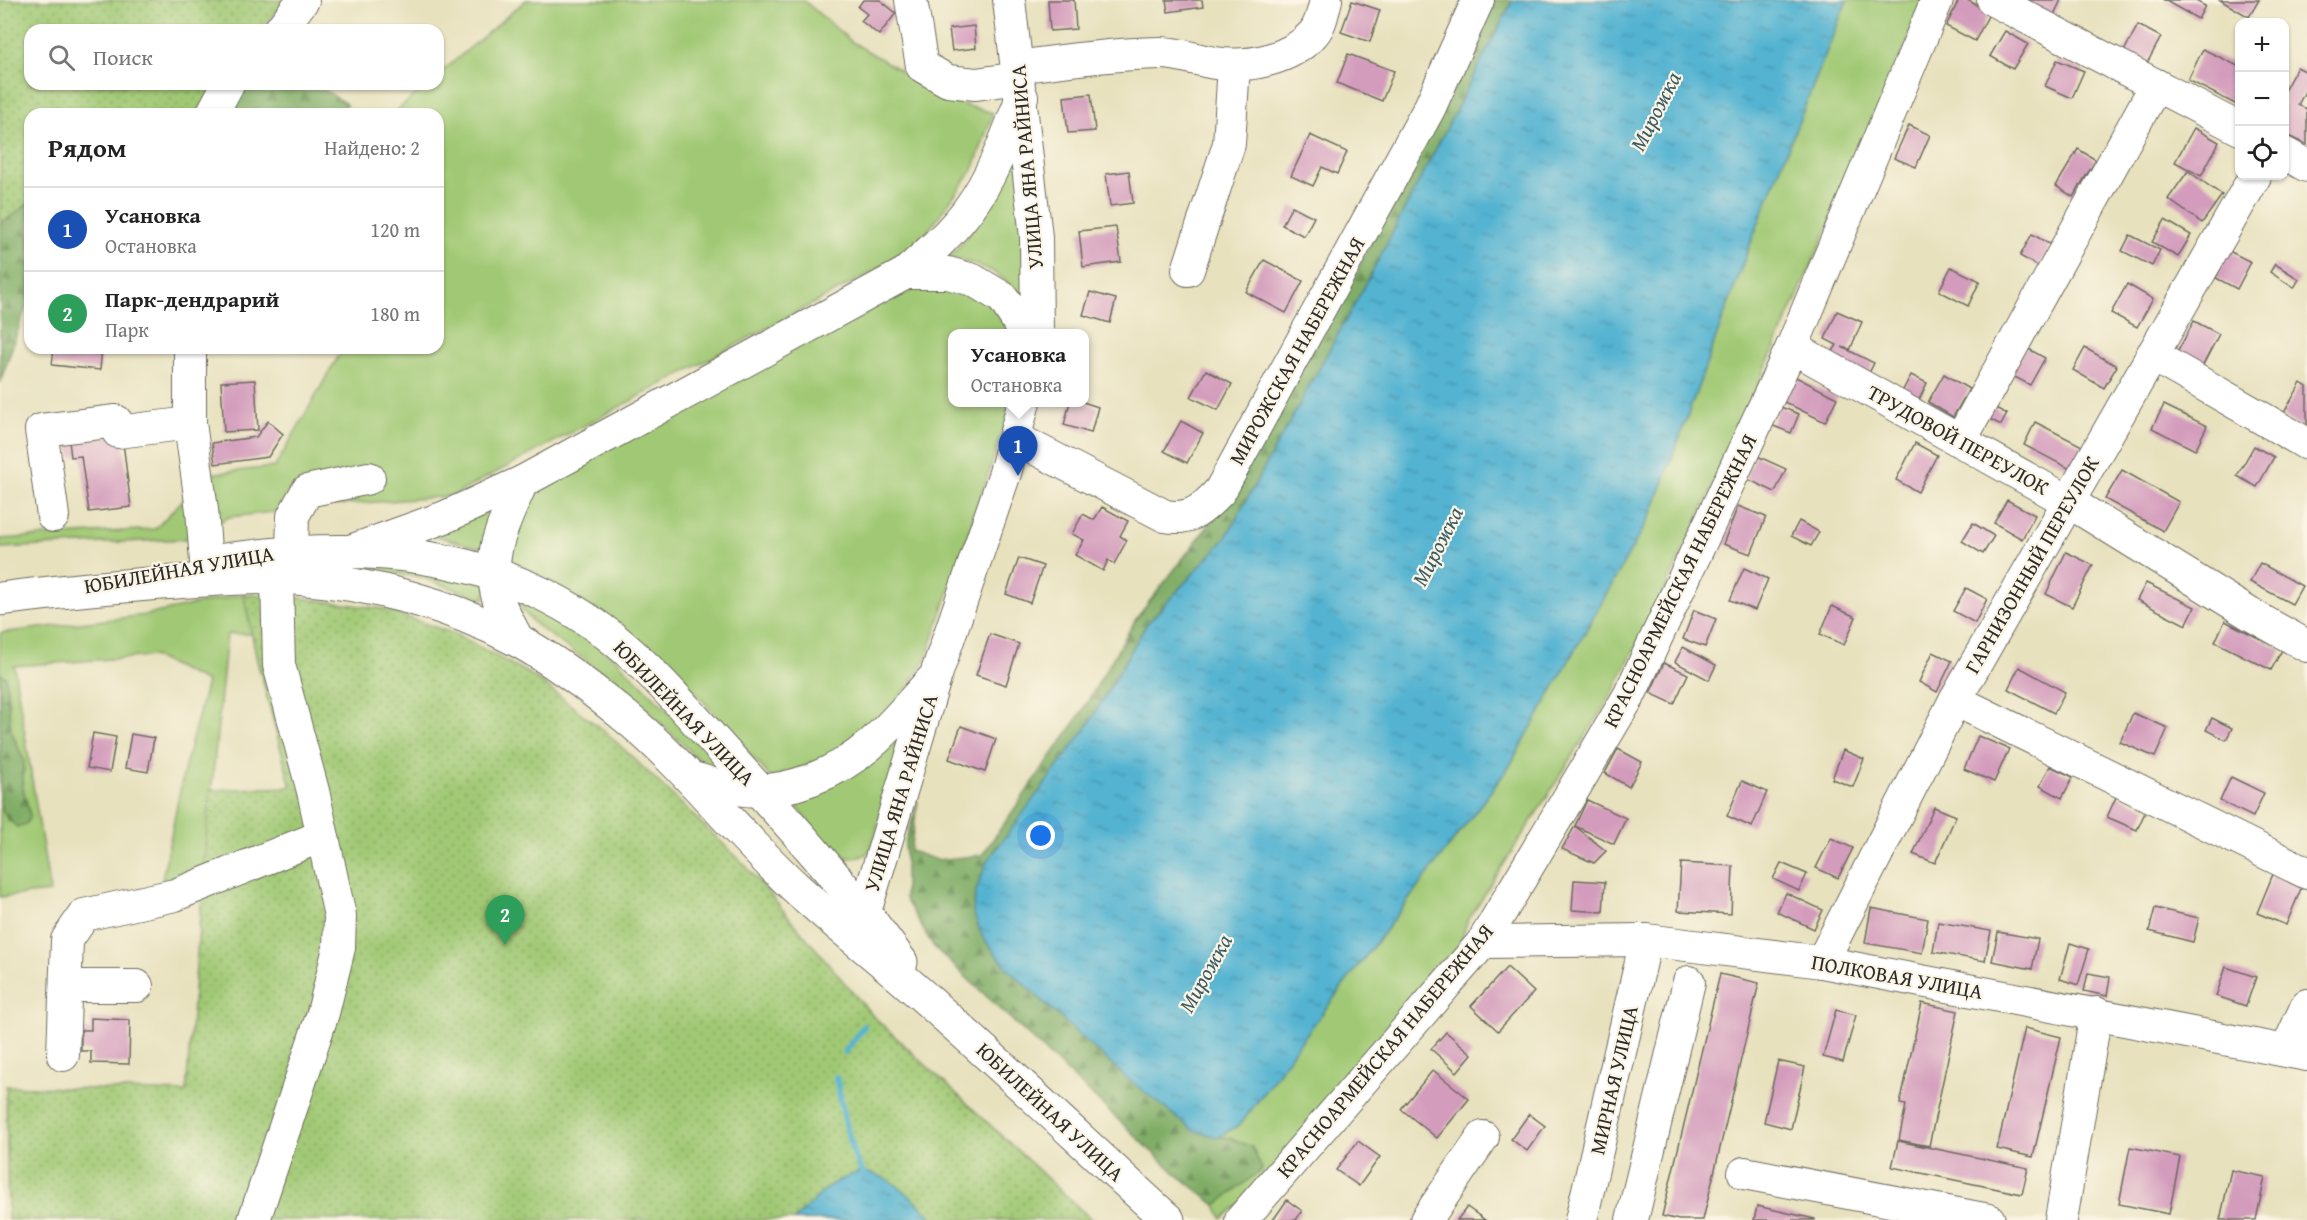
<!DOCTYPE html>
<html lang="ru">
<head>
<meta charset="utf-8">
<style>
	body { margin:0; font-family:"Gentium Book Plus",serif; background:#f6f6f6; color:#222 }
	.controls { position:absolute; right:18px; top:18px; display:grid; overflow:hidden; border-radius:12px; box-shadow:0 2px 4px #0004 }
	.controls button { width:54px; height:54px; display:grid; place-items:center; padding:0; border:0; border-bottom:2px solid #e0e0e0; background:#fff; color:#222; font:30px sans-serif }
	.you { position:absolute; left:1041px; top:836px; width:21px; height:21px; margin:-15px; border:4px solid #fff; border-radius:50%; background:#1a73e8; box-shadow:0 0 0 9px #1a73e833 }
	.badge { display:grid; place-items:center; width:39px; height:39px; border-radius:50%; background:#0f766e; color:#fff; font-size:20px; font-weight:700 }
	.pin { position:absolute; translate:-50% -50px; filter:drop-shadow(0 2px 3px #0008) }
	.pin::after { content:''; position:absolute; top:32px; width:21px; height:18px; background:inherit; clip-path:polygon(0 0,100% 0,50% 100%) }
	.popup { position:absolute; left:948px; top:329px; width:141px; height:78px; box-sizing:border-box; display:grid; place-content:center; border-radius:12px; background:#fff; filter:drop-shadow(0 2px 4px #0005); font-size:20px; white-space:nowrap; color:#767676 }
	.popup b { font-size:22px; color:#222 }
	.popup::after { content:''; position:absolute; left:50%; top:100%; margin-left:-12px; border:12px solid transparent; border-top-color:#fff }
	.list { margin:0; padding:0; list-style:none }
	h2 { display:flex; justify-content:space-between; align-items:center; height:78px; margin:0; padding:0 24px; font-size:26px }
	h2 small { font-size:20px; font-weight:400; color:#767676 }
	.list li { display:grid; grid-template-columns:39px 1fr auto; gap:18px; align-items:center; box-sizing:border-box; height:84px; padding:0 24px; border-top:2px solid #e0e0e0 }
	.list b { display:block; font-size:22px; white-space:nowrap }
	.list p { margin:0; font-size:20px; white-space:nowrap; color:#767676 }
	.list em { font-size:20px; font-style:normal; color:#767676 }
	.icon { flex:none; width:33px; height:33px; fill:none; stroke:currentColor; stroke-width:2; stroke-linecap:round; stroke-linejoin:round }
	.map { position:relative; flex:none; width:2307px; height:1220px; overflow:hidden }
	.search { position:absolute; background:#fff; box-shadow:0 2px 4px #0004; left:24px; top:24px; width:420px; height:66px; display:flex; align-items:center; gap:15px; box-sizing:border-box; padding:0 21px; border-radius:18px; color:#767676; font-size:22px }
	.panel { position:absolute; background:#fff; box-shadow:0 2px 4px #0004; left:24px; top:108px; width:420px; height:246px; border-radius:18px }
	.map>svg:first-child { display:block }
	.green { fill:#a1c975; stroke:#667a50; stroke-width:1.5 }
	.forest { fill:url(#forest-firs); stroke:#566c48; stroke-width:1.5 }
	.park { fill:url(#park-dots); stroke:#667a50; stroke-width:1.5 }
	.water { fill:url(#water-ripples); stroke:#3f6f7e; stroke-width:1.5 }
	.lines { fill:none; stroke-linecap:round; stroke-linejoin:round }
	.stream { stroke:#53b3d1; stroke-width:6 }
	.building { fill:#d39bbc }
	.minor-casing { stroke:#6d6b5e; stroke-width:34 }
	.major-casing { stroke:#6d6b5e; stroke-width:35 }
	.minor { stroke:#fff; stroke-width:32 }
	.major { stroke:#fff; stroke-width:33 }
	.labels { text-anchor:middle; stroke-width:4.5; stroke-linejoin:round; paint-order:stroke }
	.street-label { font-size:21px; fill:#2b2b2b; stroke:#fcf5e5 }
	.water-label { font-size:22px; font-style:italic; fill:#395b65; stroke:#fcf5e5 }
</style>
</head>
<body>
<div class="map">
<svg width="2307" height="1220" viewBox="0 0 2307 1220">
	<defs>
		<pattern id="forest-firs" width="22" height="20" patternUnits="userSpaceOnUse" patternTransform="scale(1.5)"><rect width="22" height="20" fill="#80ad66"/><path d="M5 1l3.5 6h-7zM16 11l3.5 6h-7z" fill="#698d54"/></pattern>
		<pattern id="park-dots" width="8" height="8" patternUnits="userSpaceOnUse" patternTransform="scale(1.5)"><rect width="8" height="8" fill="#a1c975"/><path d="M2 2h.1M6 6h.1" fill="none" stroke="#83a360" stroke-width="1.8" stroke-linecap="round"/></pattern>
		<pattern id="water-ripples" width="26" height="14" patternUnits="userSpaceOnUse" patternTransform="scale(1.5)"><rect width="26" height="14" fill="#53b3d1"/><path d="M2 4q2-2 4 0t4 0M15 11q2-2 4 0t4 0" fill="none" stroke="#4592aa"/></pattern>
	</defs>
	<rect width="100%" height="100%" fill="#fcf5e5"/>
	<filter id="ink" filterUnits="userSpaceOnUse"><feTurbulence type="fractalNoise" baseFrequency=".0167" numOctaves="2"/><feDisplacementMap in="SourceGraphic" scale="12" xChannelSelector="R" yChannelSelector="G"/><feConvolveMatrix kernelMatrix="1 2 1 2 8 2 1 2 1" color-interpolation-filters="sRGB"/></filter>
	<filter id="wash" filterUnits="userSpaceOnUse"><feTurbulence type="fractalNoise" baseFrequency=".008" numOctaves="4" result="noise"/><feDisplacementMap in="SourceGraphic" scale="24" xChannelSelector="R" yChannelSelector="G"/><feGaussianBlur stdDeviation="1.35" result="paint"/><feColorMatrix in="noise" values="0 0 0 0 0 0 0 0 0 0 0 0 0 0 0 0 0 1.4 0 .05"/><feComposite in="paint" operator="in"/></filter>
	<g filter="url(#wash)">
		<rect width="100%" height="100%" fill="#e7e1be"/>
		<!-- green -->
		<g class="green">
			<polygon points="526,0 803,0 852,42 954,102 993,113 973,170 920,242 867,275 452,496 327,506 229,517 185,539 0,548 0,539 155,529 208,474 275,467 343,348 438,348 438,114 393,114 428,84 438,84 438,75"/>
			<polygon points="1847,0 1924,0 1857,163 1685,548 1611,696 1467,922 1459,947 1274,1173 1222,1219 1216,1205 1262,1169 1231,1138 1218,1137 1241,1124 1296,1048 1509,767 1652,513 1749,247"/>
			<path d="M1019 150 1030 307C1000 272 994 267 948 259 979 226 998 189 1019 150Z"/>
			<polygon points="940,281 990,300 1016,333 952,334 952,402 1012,403 925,662 893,707 858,741 811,766 771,778 682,677 607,618 553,583 509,559 519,508 533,489 904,288"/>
			<polygon points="499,506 484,549 432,535"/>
			<polygon points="351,567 422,567 488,584 484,599 419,577"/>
			<polygon points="244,594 253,634 227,634 203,875 162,880 184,771 207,682 153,656 14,666 50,892 0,897 0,633 146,615"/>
			<polygon points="516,595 579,632 617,660 731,774 696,757 642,705 607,676 536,625 524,612"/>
			<path d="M905 731 871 849C843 881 808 820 792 800Z"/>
		</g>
		<!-- forest -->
		<g class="forest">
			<polygon points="1490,0 1513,0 1369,278 1225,539 1146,625 1087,727 983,938 1009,970 1123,1075 1218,1137 1231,1138 1252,1147 1262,1169 1216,1205 1175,1173 934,947 905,899 905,843 918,801 910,851 937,860 982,855 1076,721 1136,619 1209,525 1356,273"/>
			<polygon points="244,84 316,84 346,104 344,114 226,114"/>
			<polygon points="30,202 30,295 0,383 0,224"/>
			<polygon points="0,674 6,677 11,730 24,761 23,788 30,816 26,824 17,827 7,819 0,804"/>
		</g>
		<!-- park -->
		<g class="park">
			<polygon points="0,0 286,0 261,30 30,30 30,84 225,84 208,114 30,114 30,202 0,224"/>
			<polygon points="244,594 301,598 383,609 455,634 533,676 608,734 744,864 872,1015 1092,1220 8,1220 6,1086 186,1092 210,790 291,787 256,656"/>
		</g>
		<!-- water -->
		<g class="water">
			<polygon points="1513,0 1847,0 1749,247 1652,513 1509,767 1296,1048 1241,1124 1218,1137 1194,1131 1123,1075 1009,970 983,938 973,912 976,891 986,863 1087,727 1146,625 1225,539 1369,278"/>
			<path d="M860 1171C893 1175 913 1199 936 1220H794L830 1185Z"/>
		</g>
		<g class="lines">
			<!-- stream -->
			<g class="stream">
				<polyline points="845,1052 864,1026"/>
				<path d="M836 1077C841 1099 851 1163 866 1176"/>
			</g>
		</g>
		<g id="blocks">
			<!-- building -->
			<g class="building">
				<polygon points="863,0 880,0 896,13 879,35 861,21 867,14 858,7"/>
				<polygon points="1048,0 1074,0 1076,29 1050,31"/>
				<polygon points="1166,0 1202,0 1203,7 1168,12"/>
				<polygon points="1959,0 1967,0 1990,12 1975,41 1946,26"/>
				<polygon points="2024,0 2061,0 2050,23"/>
				<polygon points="2164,0 2194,0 2205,6 2198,19"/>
				<polygon points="2220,0 2259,0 2249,17"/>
				<polygon points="1352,1 1380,10 1370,42 1341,32"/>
				<polygon points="2138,25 2161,37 2146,65 2123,53"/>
				<polygon points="974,26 976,48 952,51 949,29"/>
				<polygon points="2005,31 2028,44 2013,69 1990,56"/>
				<polygon points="2203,49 2240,67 2239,106 2188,80"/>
				<polygon points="1348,54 1394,71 1382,101 1337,83"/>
				<polygon points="2057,60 2084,71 2072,98 2045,86"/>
				<polygon points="2297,67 2307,72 2307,88 2298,105 2307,109 2307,145 2284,134 2284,91"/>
				<polygon points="1091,94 1095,131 1068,133 1064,97"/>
				<polygon points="1909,125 1930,135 1916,167 1894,158"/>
				<polygon points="2194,128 2219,142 2201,176 2175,162"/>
				<polygon points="1310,135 1347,152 1337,174 1322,167 1313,186 1291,176"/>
				<polygon points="2078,149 2096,160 2073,197 2056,186"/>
				<polygon points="1129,171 1133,203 1110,206 1106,174"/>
				<polygon points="2188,171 2222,195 2202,223 2168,199"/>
				<polygon points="1292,206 1314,217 1304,236 1282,225"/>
				<polygon points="2165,220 2191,235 2178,257 2152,242"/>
				<polygon points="1116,227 1121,262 1083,267 1079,231"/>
				<polygon points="2032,234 2051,245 2039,267 2020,256"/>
				<polygon points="2130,235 2160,250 2152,266 2122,251"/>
				<polygon points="2229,251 2251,262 2237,289 2216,278"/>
				<polygon points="1264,260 1303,281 1286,313 1246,292"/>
				<polygon points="2275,264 2299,279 2294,288 2270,272"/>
				<polygon points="1951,267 1980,281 1968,306 1939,291"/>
				<polygon points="2127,284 2153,299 2137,327 2111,313"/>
				<polygon points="1090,292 1116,299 1110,323 1083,315"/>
				<polygon points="1837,311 1862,322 1850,350 1842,347 1874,363 1867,377 1830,356 1837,345 1825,339"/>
				<polygon points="2194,321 2219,334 2202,367 2177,353"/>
				<polygon points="2025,347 2045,358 2030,385 2011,375"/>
				<polygon points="54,348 102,348 100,370 52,365"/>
				<polygon points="2085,348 2117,366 2104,388 2073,370"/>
				<polygon points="1206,370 1232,384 1218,410 1191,397"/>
				<polygon points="1944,374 1969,389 1953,417 1928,402"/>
				<polygon points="1911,375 1927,383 1919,400 1902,392"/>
				<polygon points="1794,376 1837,398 1825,422 1782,401"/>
				<polygon points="255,380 258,430 224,432 221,382"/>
				<polygon points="2301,383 2307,387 2307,430 2282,416"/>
				<polygon points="1070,402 1083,402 1098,407 1091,433 1064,425"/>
				<polygon points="1990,405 2007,414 2001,425 1984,416"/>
				<polygon points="2164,405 2207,426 2195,450 2152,428"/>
				<polygon points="1778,406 1799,414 1791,433 1771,425"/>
				<polygon points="268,421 283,434 268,457 215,464 212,443 256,437"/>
				<polygon points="1181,421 1203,433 1187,463 1164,451"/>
				<polygon points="2035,422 2086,448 2074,471 2024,445"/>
				<polygon points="122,434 131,507 89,512 81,456 71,457 69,441"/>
				<polygon points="1915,443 1937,455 1918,492 1896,480"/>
				<polygon points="2254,446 2274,457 2257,487 2237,476"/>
				<polygon points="1755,455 1786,469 1775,492 1745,478"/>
				<polygon points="2122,470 2179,502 2163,531 2105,499"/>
				<polygon points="2007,500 2035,515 2022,539 1994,523"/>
				<polygon points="1738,506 1766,517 1751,554 1723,544"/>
				<polygon points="1102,507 1128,521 1120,536 1127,540 1114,564 1108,560 1103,571 1075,555 1084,540 1072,534 1083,514 1094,520"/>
				<polygon points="1799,521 1819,532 1811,546 1791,536"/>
				<polygon points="1973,523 1994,536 1983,554 1962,541"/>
				<polygon points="2066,552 2093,565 2072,607 2046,594"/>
				<polygon points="1019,558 1043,566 1030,603 1006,594"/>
				<polygon points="2260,563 2302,586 2292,604 2250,582"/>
				<polygon points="1744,568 1768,579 1755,610 1730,600"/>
				<polygon points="2146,583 2195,607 2186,625 2137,600"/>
				<polygon points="1966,588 1987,599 1975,623 1953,611"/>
				<polygon points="1832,606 1856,617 1844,645 1820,634"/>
				<polygon points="1694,610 1716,619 1705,647 1683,639"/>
				<polygon points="2225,621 2282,650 2271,670 2215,642"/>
				<polygon points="990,634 1019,644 1006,685 976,675"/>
				<polygon points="1683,647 1716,665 1709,680 1675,662"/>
				<polygon points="1933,652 1952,661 1937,692 1919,682"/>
				<polygon points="1664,663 1688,674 1674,704 1650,693"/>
				<polygon points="2019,667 2065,692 2054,713 2008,689"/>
				<polygon points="2133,713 2168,728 2155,757 2120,742"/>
				<polygon points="2212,718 2232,728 2226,740 2206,730"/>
				<polygon points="961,726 996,739 985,772 949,759"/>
				<polygon points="93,733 116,737 110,772 87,768"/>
				<polygon points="131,734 154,738 148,772 125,768"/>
				<polygon points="1978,736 2009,749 1994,782 1964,769"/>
				<polygon points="1618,749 1642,762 1629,787 1605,773"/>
				<polygon points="1843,750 1864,759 1853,787 1832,779"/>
				<polygon points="2050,766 2073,777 2062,798 2040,786"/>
				<polygon points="2231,777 2264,793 2253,817 2220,801"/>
				<polygon points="1742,781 1767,792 1752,827 1727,816"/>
				<polygon points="2117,795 2147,808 2137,830 2107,817"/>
				<polygon points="1587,800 1626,818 1614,844 1575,826"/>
				<polygon points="1934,807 1956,816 1935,863 1913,854"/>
				<polygon points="1575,826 1606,851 1594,863 1562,849"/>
				<polygon points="1831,838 1853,848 1838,878 1816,868"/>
				<polygon points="1681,863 1733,866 1731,914 1678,911"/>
				<polygon points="1781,863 1807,874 1799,891 1773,879"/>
				<polygon points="2276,867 2305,879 2286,925 2257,913"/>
				<polygon points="1574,880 1605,882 1603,912 1572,910"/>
				<polygon points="1786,893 1823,910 1814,929 1777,912"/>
				<polygon points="1871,908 1928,919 1922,953 1865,943"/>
				<polygon points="2155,908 2199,918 2193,942 2149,931"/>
				<polygon points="1938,922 1991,931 1985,961 1933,952"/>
				<polygon points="1998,932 2038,939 2032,969 1992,961"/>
				<polygon points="2070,943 2089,949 2078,985 2060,979"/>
				<polygon points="1507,967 1534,992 1498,1031 1471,1006"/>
				<polygon points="2226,967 2256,977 2246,1006 2216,996"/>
				<polygon points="2088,973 2110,977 2107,996 2084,991"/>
				<polygon points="1720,974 1759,983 1703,1220 1679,1220 1662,1216"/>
				<polygon points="1922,1003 1958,1011 1929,1146 1899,1140 1906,1105 1900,1104"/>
				<polygon points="1836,1010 1856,1015 1843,1062 1823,1057"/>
				<polygon points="91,1018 130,1020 129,1064 91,1063 91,1051 81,1051 81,1030 91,1030"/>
				<polygon points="2025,1028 2061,1037 2033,1157 1997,1149"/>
				<polygon points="1446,1032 1472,1054 1457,1072 1431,1049"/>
				<polygon points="1778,1061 1805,1067 1791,1129 1764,1122"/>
				<polygon points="1433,1070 1469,1099 1437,1138 1401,1109"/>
				<polygon points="1529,1114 1545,1126 1527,1151 1511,1139"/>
				<polygon points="1358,1141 1380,1157 1359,1186 1336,1170"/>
				<polygon points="1898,1141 2028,1168 2022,1194 1892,1167"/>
				<polygon points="2130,1147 2180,1157 2169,1214 2119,1204"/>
				<polygon points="2231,1170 2265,1177 2256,1220 2220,1220"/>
				<polygon points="1287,1200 1302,1211 1296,1220 1273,1220"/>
				<polygon points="1757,1206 1815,1219 1815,1220 1754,1220"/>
				<polygon points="1467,1207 1485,1220 1457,1220"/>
			</g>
		</g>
	</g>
	<g filter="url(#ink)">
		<use href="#blocks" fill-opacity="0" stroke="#6d6b5e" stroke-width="1.5"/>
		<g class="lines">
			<defs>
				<g id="minor">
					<polyline points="911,0 922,66 948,81 976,84 1019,78"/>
					<polyline points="1009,0 1036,237 1037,334"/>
					<polyline points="1993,0 2240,129"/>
					<polyline points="280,30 303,0"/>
					<path d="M1018 67C1065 60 1112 54 1160 53 1179 53 1196 60 1215 63 1247 68 1290 60 1313 34 1321 25 1323 11 1326 0"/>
					<polyline points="212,114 228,84"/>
					<polyline points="2284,153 2307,166"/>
					<polyline points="1188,270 1229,144 1234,65"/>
					<polyline points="906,273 948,273 973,280 1003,298 1026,334"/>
					<polyline points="1792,347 2069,502 2250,614 2307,646"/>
					<polyline points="190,348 190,423 202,510 206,562"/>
					<polyline points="2152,355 2307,444"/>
					<path d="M1015 438 1165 516C1191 521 1203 509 1220 491L1430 107 1478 0"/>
					<polyline points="1960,441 2156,85"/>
					<polyline points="53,516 41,430 116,421 118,432 190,423"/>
					<path d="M353 550 445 517 522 482 906 273C928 253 951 233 968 210 993 176 1007 136 1022 97"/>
					<polyline points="292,552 293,516 307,491 369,478"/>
					<path d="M518 641C512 627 502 613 498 598 485 554 505 522 522 482"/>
					<polyline points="1955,700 2307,873"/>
					<path d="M690 777C707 782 725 789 744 790 788 794 838 773 871 744 893 725 912 701 932 680"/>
					<polyline points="865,912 936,675 1005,473 1024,402"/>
					<polyline points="1483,942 1646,940 1822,962 2307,1055"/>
					<polyline points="1822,962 1955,700 2255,176"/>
					<polyline points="66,986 137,986"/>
					<polyline points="2287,1049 2307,1005"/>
					<polyline points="63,1055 67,940 84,915 175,895 322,836"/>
					<polyline points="1744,1173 1989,1220"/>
					<polyline points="254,1220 323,1013 339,948 340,916 313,791 279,665 277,578"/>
					<polyline points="1241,1220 1483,942 1629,696 1792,347 1937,0"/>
					<polyline points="1426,1220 1483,1137"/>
					<polyline points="1581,1220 1646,940"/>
					<polyline points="1632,1220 1689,982"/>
					<polyline points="2061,1220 2096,1013"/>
				</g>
				<g id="major">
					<path d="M209 562C354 541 495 544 615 640 657 674 692 717 729 757 789 823 849 889 901 962"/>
					<path d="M0 599C54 592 107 587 161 583 205 580 250 576 295 578 371 583 450 604 517 640 556 661 592 689 626 717 688 768 736 833 795 887 840 928 889 965 934 1006 1013 1076 1090 1149 1168 1220"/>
				</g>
			</defs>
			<!-- minor casing -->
			<use href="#minor" class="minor-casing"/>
			<!-- major casing -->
			<use href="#major" class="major-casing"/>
			<!-- minor -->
			<use href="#minor" class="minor"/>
			<!-- major -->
			<use href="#major" class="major"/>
		</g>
	</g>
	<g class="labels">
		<!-- street labels -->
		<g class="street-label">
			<text transform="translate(1027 167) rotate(-95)" y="7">УЛИЦА ЯНА РАЙНИСА</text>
			<text transform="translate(1297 351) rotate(-61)" y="7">МИРОЖСКАЯ НАБЕРЕЖНАЯ</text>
			<text transform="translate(1958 440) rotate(29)" y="7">ТРУДОВОЙ ПЕРЕУЛОК</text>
			<text transform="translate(2032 565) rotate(-60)" y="7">ГАРНИЗОННЫЙ ПЕРЕУЛОК</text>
			<text transform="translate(179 570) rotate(-10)" y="7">ЮБИЛЕЙНАЯ УЛИЦА</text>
			<text transform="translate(1680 581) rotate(-64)" y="7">КРАСНОАРМЕЙСКАЯ НАБЕРЕЖНАЯ</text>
			<text transform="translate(684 713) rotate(46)" y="7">ЮБИЛЕЙНАЯ УЛИЦА</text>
			<text transform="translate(901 793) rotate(-73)" y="7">УЛИЦА ЯНА РАЙНИСА</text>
			<text transform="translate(1897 977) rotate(10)" y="7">ПОЛКОВАЯ УЛИЦА</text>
			<text transform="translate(1385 1051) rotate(-50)" y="7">КРАСНОАРМЕЙСКАЯ НАБЕРЕЖНАЯ</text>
			<text transform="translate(1614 1080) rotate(-77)" y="7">МИРНАЯ УЛИЦА</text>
			<text transform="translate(1050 1112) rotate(43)" y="7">ЮБИЛЕЙНАЯ УЛИЦА</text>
		</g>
		<!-- water labels -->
		<g class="water-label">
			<text transform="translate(1655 111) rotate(-63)" y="8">Мирожка</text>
			<text transform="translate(1437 546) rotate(-63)" y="8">Мирожка</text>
			<text transform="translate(1205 973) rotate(-61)" y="8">Мирожка</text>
		</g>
	</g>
</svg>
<div class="controls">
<button>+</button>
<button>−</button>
<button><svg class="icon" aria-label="locate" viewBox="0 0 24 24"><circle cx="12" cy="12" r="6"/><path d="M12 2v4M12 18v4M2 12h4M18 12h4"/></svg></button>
</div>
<div class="you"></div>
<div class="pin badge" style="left:1018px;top:476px;background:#1a4fb4">1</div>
<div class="popup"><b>Усановка</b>Остановка</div>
<div class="pin badge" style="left:505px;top:945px;background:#2e9e5b">2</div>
<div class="search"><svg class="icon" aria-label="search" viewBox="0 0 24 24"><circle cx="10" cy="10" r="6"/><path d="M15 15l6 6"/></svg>Поиск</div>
<section class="panel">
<h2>Рядом<small>Найдено: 2</small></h2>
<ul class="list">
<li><span class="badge" style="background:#1a4fb4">1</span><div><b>Усановка</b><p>Остановка</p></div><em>120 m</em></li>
<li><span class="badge" style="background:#2e9e5b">2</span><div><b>Парк-дендрарий</b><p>Парк</p></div><em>180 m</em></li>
</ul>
</section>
</div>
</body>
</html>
